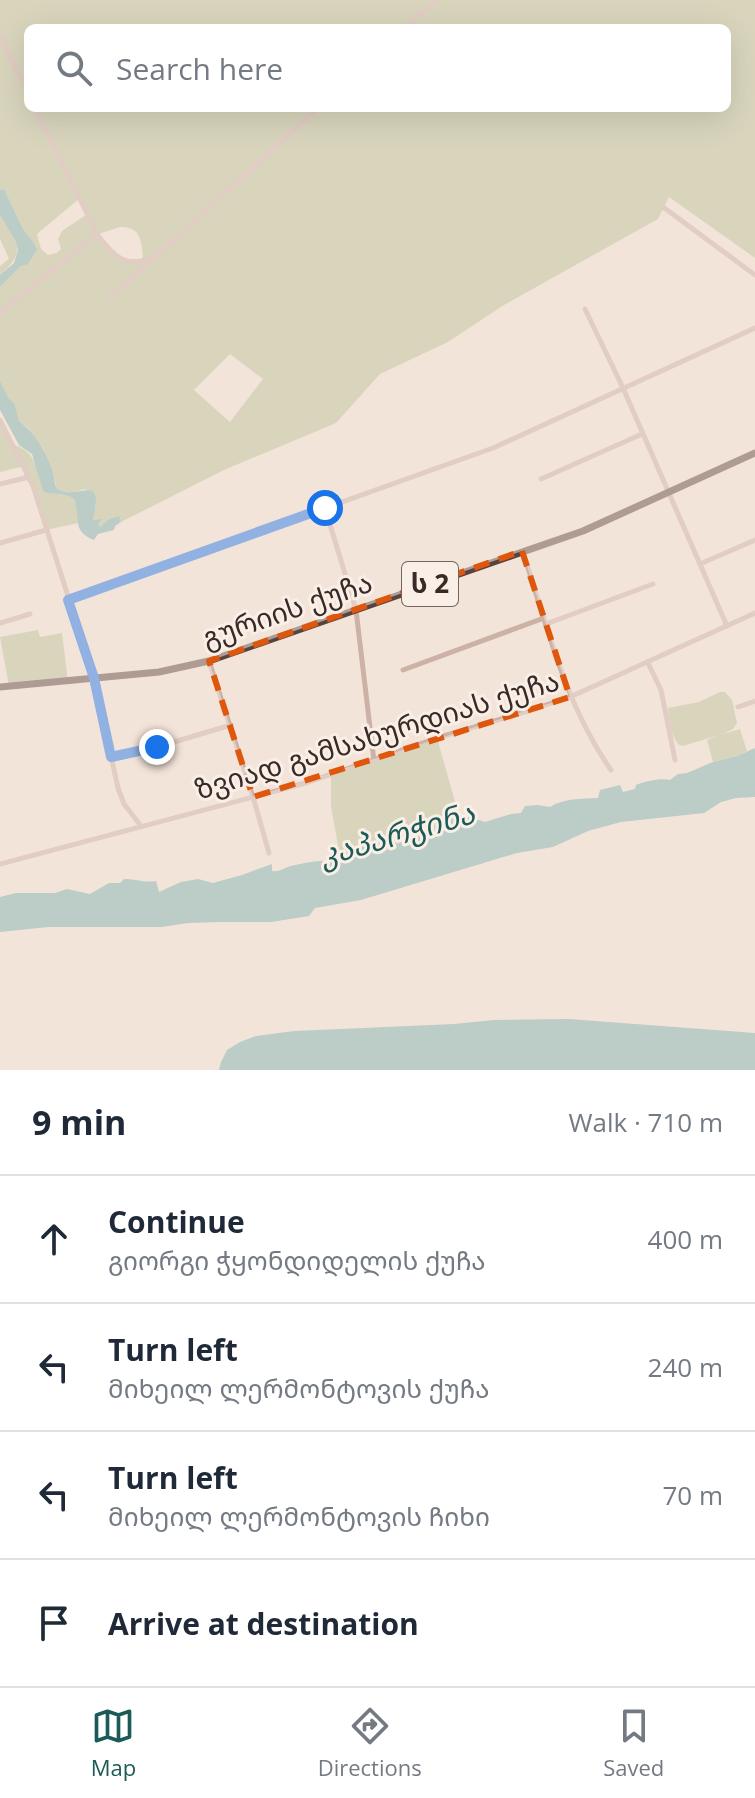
<!DOCTYPE html>
<html lang="en">
<head>
<meta charset="utf-8">
<style>
	body { margin:0; font-family:"Open Sans","Noto Sans Georgian",sans-serif; background:#f6f6f7; color:#1f2937 }
	.stop { position:absolute; width:24px; height:24px; margin:-18px; border:6px solid #1a73e8; border-radius:50%; background:#fff }
	.stop.end { background:#1a73e8; border-color:#fff; box-shadow:0 2px 8px #0008 }
	.list { margin:0; padding:0; list-style:none }
	h2 { display:flex; justify-content:space-between; align-items:center; height:104px; margin:0; padding:0 32px; font-size:34px }
	h2 small { font-size:26px; font-weight:400; color:#747a83 }
	.list li { display:grid; grid-template-columns:52px 1fr auto; gap:24px; align-items:center; box-sizing:border-box; height:128px; padding:0 32px; border-top:2px solid #e0e1e3 }
	.list b { display:block; font-size:30px; white-space:nowrap }
	.list p { margin:0; font-size:26px; white-space:nowrap; color:#747a83 }
	.list em { font-size:26px; font-style:normal; color:#747a83 }
	.icon { flex:none; width:44px; height:44px; fill:none; stroke:currentColor; stroke-width:2; stroke-linecap:round; stroke-linejoin:round }
	.map { position:relative; flex:none; width:755px; height:1070px; overflow:hidden }
	.search { position:absolute; background:#fff; box-shadow:0 8px 32px #0002; left:24px; right:24px; top:24px; height:88px; display:flex; align-items:center; gap:20px; box-sizing:border-box; padding:0 28px; border-radius:12px; color:#747a83; font-size:30px }
	.sheet { height:616px; background:#fff }
	nav { display:flex; justify-content:space-around; align-items:center; box-sizing:border-box; height:112px; border-top:2px solid #e0e1e3; background:#fff; font-size:22px; color:#747a83 }
	nav a { display:grid; justify-items:center; gap:4px }
	nav .on { color:#1b5b57 }
	.map>svg:first-child { display:block }
	.green { fill:#bac39a; fill-rule:evenodd }
	.water { fill:#78b1ad }
	.lines { fill:none; stroke-linecap:round; stroke-linejoin:round }
	.minor { stroke:#ccb2a6; stroke-width:5 }
	.highway { stroke:#59433e; stroke-width:7 }
	.route { stroke:#1a73e8; stroke-width:10 }
	.marked { fill:none; stroke:#df570d; stroke-width:6; stroke-dasharray:16 10; stroke-linejoin:round }
	.labels { text-anchor:middle; stroke-width:6; stroke-linejoin:round; paint-order:stroke }
	.shield { fill:#faefe7; stroke:#726561; stroke-width:2 }
	.shield-label { font-size:26px; font-weight:bold; fill:#372a27 }
	.street-label { font-size:28px; fill:#372a27; stroke:#faefe7 }
	.water-label { font-size:30px; font-style:italic; fill:#1b5b57; stroke:#faefe7 }
</style>
</head>
<body>
<div class="map">
<svg width="755" height="1070" viewBox="0 0 755 1070">
	<rect width="100%" height="100%" fill="#f3e4da"/>
	<!-- green -->
	<g class="green">
		<path d="M0 0H755V258L669 197 658 219 504 305 448 342 380 374 336 423 224 470 121 522 119 517 109 519 100 527 98 524 101 520H93L96 505 86 489C76 491 66 496 57 489L51 466 43 448 27 427 19 421 0 381V287L21 266 31 239 23 229 4 189 0 190ZM28 28H727V108H28ZM79 199 87 214 62 231 58 239 61 249 57 253 48 255 41 249 37 234ZM120 227C142 226 142 244 143 261L121 259 98 234ZM230 354 263 379 230 422 194 390Z"/>
		<path d="M0 215C17 243 28 250 0 275V266L9 259 0 239Z"/>
		<path d="M0 420 14 445C36 450 37 472 43 492 53 495 64 492 74 499L77 508 78 523 46 530 25 466 0 472Z"/>
		<polygon points="38,630 40,637 62,633 68,681 9,686 0,637"/>
		<path d="M720 692H725L732 700 737 723 733 729 723 734 740 729 747 751 737 756 713 762 707 740 719 735 683 746 679 745C670 735 669 720 668 708L699 702Z"/>
		<polygon points="437,738 460,819 453,819 436,831 423,834 416,838 406,839 388,850 380,850 373,846 351,850 346,856 340,857 331,806 331,775"/>
	</g>
	<!-- water -->
	<g class="water">
		<polygon points="4,189 23,229 31,239 37,249 28,264 21,266 0,287 0,275 14,263 18,250 15,240 0,215 0,190"/>
		<path d="M0 381 9 399 14 403 19 421C34 432 46 451 52 469 54 476 54 482 57 489 77 502 105 469 93 520L102 519 98 524 100 527 109 519 119 516 121 522 115 526 114 530 98 534 94 540C71 531 81 518 74 499 64 492 53 495 43 492L32 454 19 445 0 410Z"/>
		<path d="M755 748V797L736 798 721 802 704 813 621 822 588 831 553 847 517 853 361 900 315 908 309 916 271 922H219L188 923 162 927H48L0 932V897L16 893H55L67 889 90 894 109 883H120L124 879C136 879 145 883 156 881L159 892 181 882 198 879 213 883 242 875 272 864V871C281 872 283 868 291 866 305 863 318 859 331 862L340 857 346 856 355 848 373 846 380 850H388L406 839 416 838 423 834 436 831 443 827 446 822 453 819 470 817 485 822 511 814 521 813 525 806 538 805 550 807C564 798 581 799 598 798L600 790 620 785 623 792 635 789 636 785C646 781 661 778 670 780L678 774 687 773 713 762 737 756Z"/>
		<polygon points="569,1019 755,1033 755,1070 219,1070 221,1062 227,1050 240,1042 256,1036 294,1031 454,1024 494,1020"/>
	</g>
	<g class="lines">
		<!-- minor -->
		<g class="minor">
			<polyline points="405,28 436,0"/>
			<polyline points="0,36 28,93"/>
			<polyline points="663,207 755,275"/>
			<path d="M97 234C114 257 125 269 155 257L318 108"/>
			<polyline points="110,298 151,261"/>
			<polyline points="585,309 623,388 727,626"/>
			<polyline points="0,313 97,234 35,108"/>
			<polyline points="0,420 33,486 94,678 118,788 124,804 141,826"/>
			<polyline points="541,479 642,434"/>
			<polyline points="0,484 29,477"/>
			<polyline points="325,508 356,610 374,761"/>
			<polyline points="0,543 46,530"/>
			<path d="M523 552C547 627 566 706 611 770"/>
			<polyline points="700,564 755,540"/>
			<polyline points="68,600 493,448 755,328"/>
			<polyline points="0,623 30,614"/>
			<polyline points="546,624 653,584"/>
			<polyline points="209,661 253,797 269,853"/>
			<polyline points="648,663 661,690 675,760"/>
			<polyline points="403,670 544,618"/>
			<polyline points="738,707 755,701"/>
			<polyline points="111,757 157,747 231,725"/>
			<polyline points="0,864 306,783 437,738 528,711 570,697 755,613"/>
		</g>
		<!-- highway -->
		<polyline class="highway" points="0,687 159,672 209,661 583,531 755,453"/>
	</g>
	<g class="lines">
		<!-- route -->
		<polyline class="route" points="157,747 111,757 94,678 68,600 325,508"/>
	</g>
	<!-- marked area -->
	<path d="M0 0H755V1070H0ZM522 551 570 697 253 797 209 661Z" fill="#f3e4da" fill-opacity=".55" fill-rule="evenodd"/>
	<path class="marked" d="M522 551 570 697 253 797 209 661Z"/>
	<g class="labels">
		<!-- shield labels -->
		<rect class="shield" x="402" y="562" width="56" height="44" rx="6"/>
		<g class="shield-label">
			<text x="430" y="593">ს 2</text>
		</g>
		<!-- street labels -->
		<g class="street-label">
			<text transform="translate(287 610) rotate(-19)" y="10">გურიის ქუჩა</text>
			<text transform="translate(377 735) rotate(-17)" y="10">ზვიად გამსახურდიას ქუჩა</text>
		</g>
		<!-- water labels -->
		<g class="water-label">
			<text transform="translate(397 835) rotate(-16)" y="10">კაპარჭინა</text>
		</g>
	</g>
</svg>
<div class="stop" style="left:325px;top:508px"></div>
<div class="stop end" style="left:157px;top:747px"></div>
<div class="search"><svg class="icon" aria-label="search" viewBox="0 0 24 24"><circle cx="10" cy="10" r="6"/><path d="M15 15l6 6"/></svg>Search here</div>
</div>
<section class="sheet">
<h2>9 min<small>Walk · 710 m</small></h2>
<ul class="list">
<li><svg class="icon" aria-label="ahead" viewBox="0 0 24 24"><path d="M12 20V5M6 11l6-6 6 6"/></svg><div><b>Continue</b><p>გიორგი ჭყონდიდელის ქუჩა</p></div><em>400 m</em></li>
<li><svg class="icon" aria-label="left" viewBox="0 0 24 24"><path d="M17 20v-9H6M10 6l-5 5 5 5"/></svg><div><b>Turn left</b><p>მიხეილ ლერმონტოვის ქუჩა</p></div><em>240 m</em></li>
<li><svg class="icon" aria-label="left" viewBox="0 0 24 24"><path d="M17 20v-9H6M10 6l-5 5 5 5"/></svg><div><b>Turn left</b><p>მიხეილ ლერმონტოვის ჩიხი</p></div><em>70 m</em></li>
<li><svg class="icon" aria-label="arrive" viewBox="0 0 24 24"><path d="M6 21V4h12l-3 4 3 4H6"/></svg><div><b>Arrive at destination</b></div></li>
</ul>
</section>
<nav>
<a class="on"><svg class="icon" aria-label="map" viewBox="0 0 24 24"><path d="M3 6l6-2 6 2 6-2v14l-6 2-6-2-6 2zM9 4v14M15 6v14"/></svg>Map</a>
<a><svg class="icon" aria-label="directions" viewBox="0 0 24 24"><path d="M12 3l9 9-9 9-9-9zM9 14v-3h6M13 9l2 2-2 2"/></svg>Directions</a>
<a><svg class="icon" aria-label="saved" viewBox="0 0 24 24"><path d="M7 4h10v16l-5-4-5 4z"/></svg>Saved</a>
</nav>
</body>
</html>
